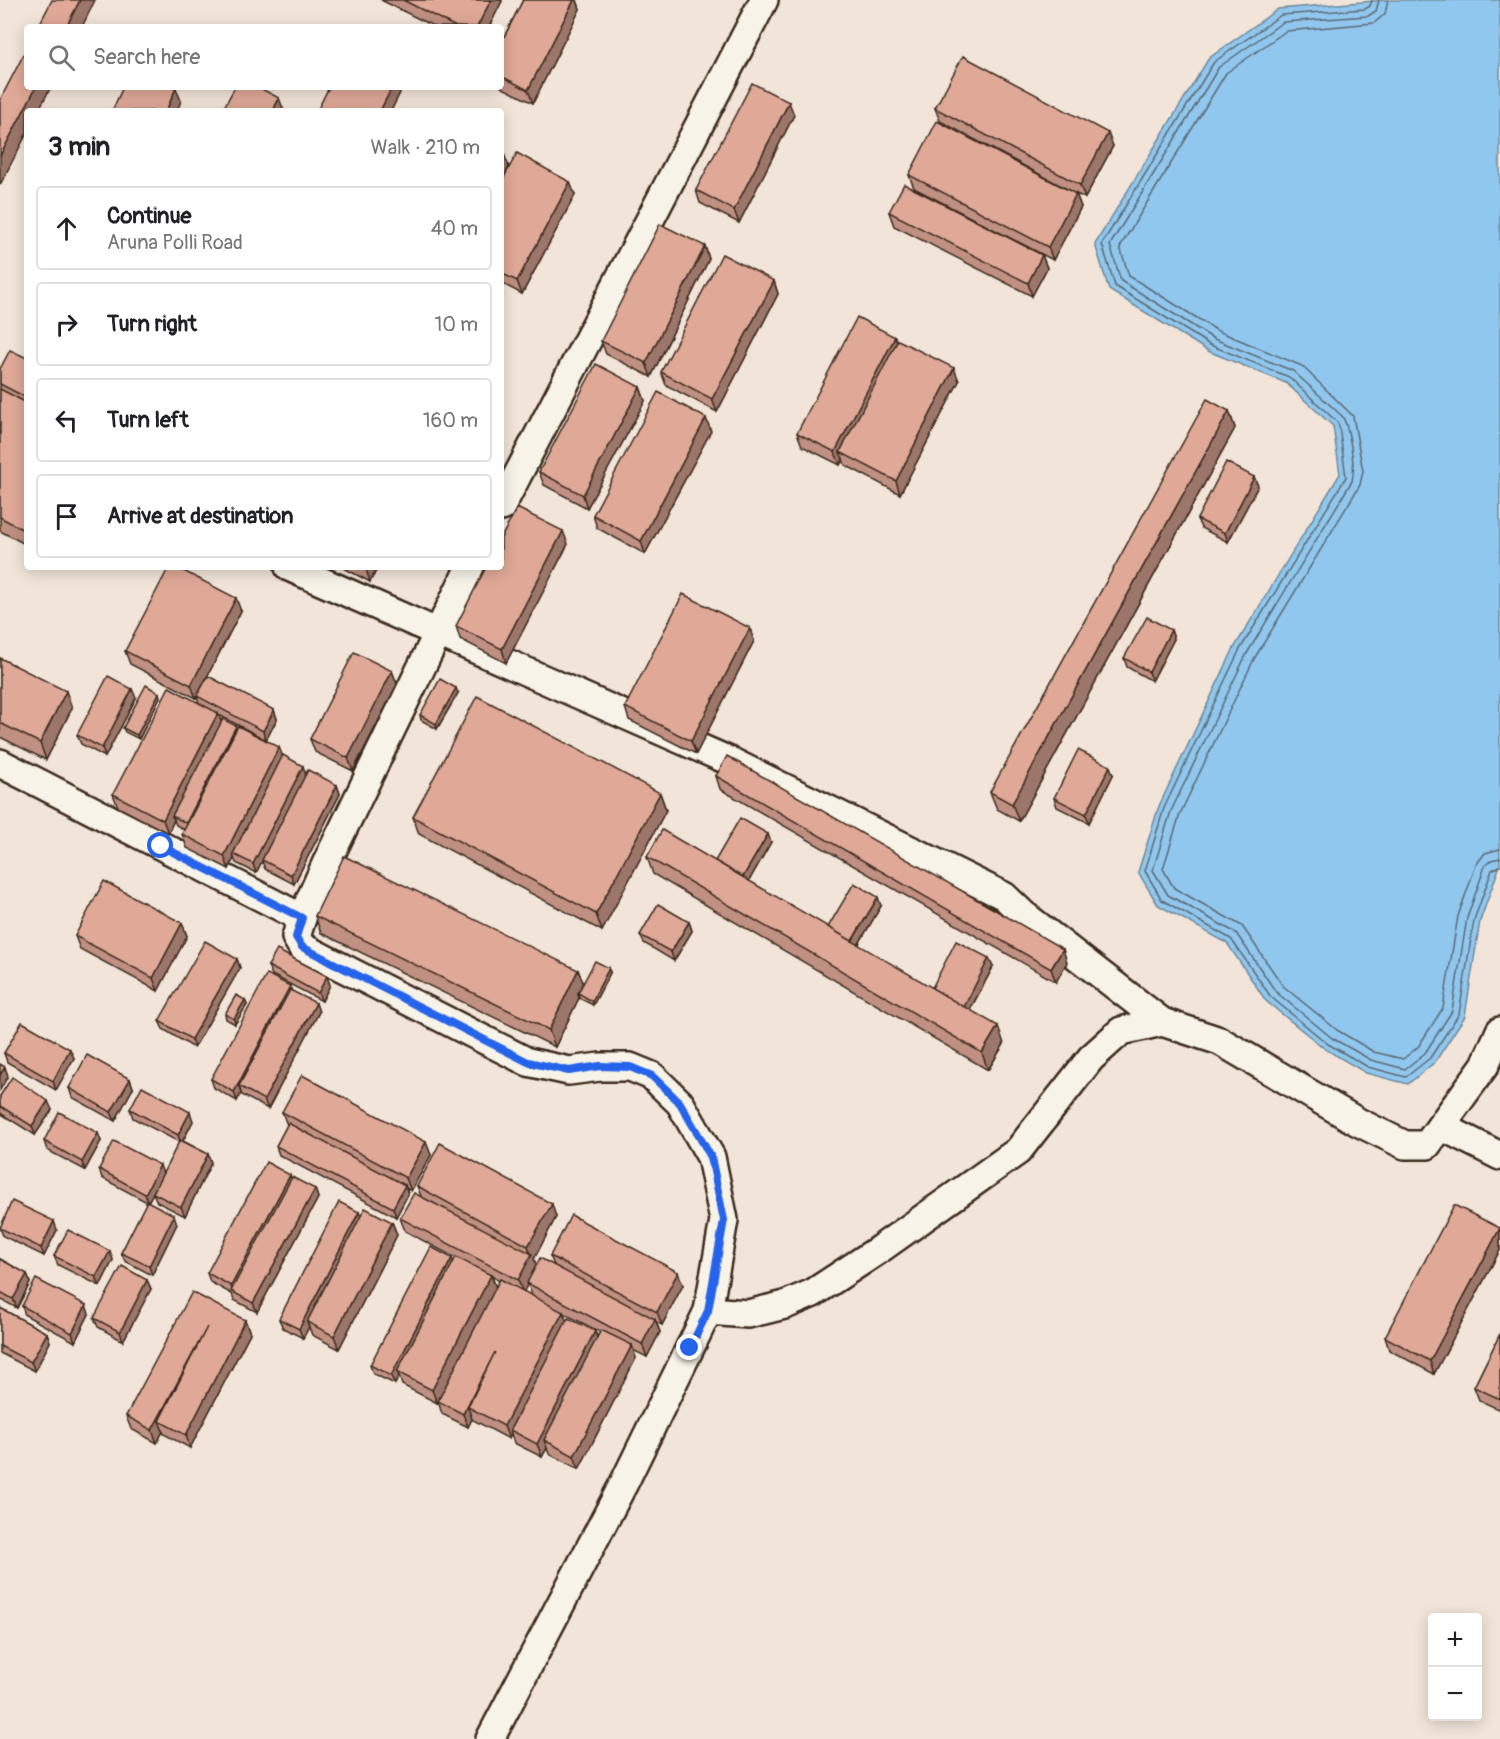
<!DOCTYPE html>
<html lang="en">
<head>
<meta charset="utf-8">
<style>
	body { margin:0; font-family:Pangolin,sans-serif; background:#f6f6f6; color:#202124 }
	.controls { position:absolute; right:18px; bottom:18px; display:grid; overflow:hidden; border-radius:6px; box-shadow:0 3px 15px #0003 }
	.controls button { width:54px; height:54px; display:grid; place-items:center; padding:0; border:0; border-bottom:2px solid #e0e0e0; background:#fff; color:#202124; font:30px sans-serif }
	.stop { position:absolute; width:18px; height:18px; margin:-14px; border:4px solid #2563eb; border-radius:50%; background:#fff }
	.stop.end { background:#2563eb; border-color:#fff; box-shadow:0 2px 6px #0008 }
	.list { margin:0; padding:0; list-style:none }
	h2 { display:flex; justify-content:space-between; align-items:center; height:78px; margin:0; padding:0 24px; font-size:26px }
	h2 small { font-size:20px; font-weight:400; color:#757577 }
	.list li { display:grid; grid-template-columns:39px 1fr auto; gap:18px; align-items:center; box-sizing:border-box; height:84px; margin:0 12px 12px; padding:0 12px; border:2px solid #e0e0e0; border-radius:6px }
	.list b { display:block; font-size:22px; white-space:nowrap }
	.list p { margin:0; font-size:20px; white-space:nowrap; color:#757577 }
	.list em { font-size:20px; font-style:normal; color:#757577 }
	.icon { flex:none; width:33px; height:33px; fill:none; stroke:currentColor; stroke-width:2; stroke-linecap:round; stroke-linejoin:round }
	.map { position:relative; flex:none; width:1500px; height:1739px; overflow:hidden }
	.search { position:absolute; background:#fff; box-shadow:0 3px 15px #0003; left:24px; top:24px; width:480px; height:66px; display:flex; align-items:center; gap:15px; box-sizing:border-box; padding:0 21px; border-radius:6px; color:#757577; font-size:22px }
	.panel { position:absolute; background:#fff; box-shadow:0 3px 15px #0003; left:24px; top:108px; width:480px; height:462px; border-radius:6px }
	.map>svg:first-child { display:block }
	.water { fill:#90c7ee; stroke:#6e889b; stroke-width:1.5 }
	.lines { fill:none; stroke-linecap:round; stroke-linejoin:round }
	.shore { stroke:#5d6971; stroke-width:1.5 }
	.minor-casing { stroke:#3b2a1e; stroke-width:32 }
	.minor { stroke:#f7f3e8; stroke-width:27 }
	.wall { fill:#c09082; stroke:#3b2a1e; stroke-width:1.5; fill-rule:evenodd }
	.shaded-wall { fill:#9c766a; stroke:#3b2a1e; stroke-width:1.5 }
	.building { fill:#dfa897; stroke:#3b2a1e; stroke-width:1.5 }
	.route { stroke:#2563eb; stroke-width:8 }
</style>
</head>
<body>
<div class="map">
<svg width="1500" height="1739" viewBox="0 0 1500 1739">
	<rect width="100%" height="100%" fill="#f2e4d8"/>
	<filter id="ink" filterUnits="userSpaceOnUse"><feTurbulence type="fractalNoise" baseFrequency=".0167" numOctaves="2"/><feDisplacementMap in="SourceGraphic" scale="12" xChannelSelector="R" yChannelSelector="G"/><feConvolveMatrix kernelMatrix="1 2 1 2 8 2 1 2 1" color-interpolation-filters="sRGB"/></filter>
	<g filter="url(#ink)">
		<!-- water -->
		<polygon class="water" points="1386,0 1500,0 1500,865 1480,921 1465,1016 1435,1062 1408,1084 1366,1073 1325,1049 1266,1001 1227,943 1158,905 1138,872 1159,806 1234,648 1340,474 1333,426 1286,383 1208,351 1109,290 1095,244 1209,58 1278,9"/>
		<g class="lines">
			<!-- shore -->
			<g class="shore">
				<polyline points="1372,0 1370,6 1365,9 1281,15 1214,62 1102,244 1115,286 1210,345 1289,377 1337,422 1339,426 1346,477 1239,651 1164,808 1145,871 1162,900 1231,939 1271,997 1328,1044 1368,1067 1406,1077 1430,1058 1459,1014 1474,920 1492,870 1500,866"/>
				<path d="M1379 0 1376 11 1368 16 1283 22 1219 67 1110 245 1121 281 1214 339 1293 371 1342 416C1349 426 1356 469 1352 481L1246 655 1171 811 1153 870 1168 895 1236 933 1276 992 1332 1038 1371 1060 1405 1069 1425 1053 1452 1011 1467 918 1485 866 1491 860 1500 858"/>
				<polyline points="1388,0 1385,14 1374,23 1286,31 1226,73 1120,247 1129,276 1218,331 1302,366 1353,416 1363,471 1360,485 1254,659 1180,814 1163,869 1174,888 1242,926 1283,986 1337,1030 1374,1052 1403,1059 1418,1047 1443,1008 1458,916 1476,865 1485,853 1500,849"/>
			</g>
			<defs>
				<g id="minor">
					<polyline points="501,507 764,0"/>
					<polyline points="289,567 734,763 1004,896 1024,915 1162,1022"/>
					<polyline points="470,567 326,864 302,918 296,937 302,947 528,1062 569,1071 600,1067 630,1067 652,1076 680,1103 711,1157 724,1220 708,1311 624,1483 490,1739"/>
					<polyline points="0,763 302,918"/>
					<polyline points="1441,1126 1500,1156"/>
					<polyline points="708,1311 748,1314 785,1305 813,1293 877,1251 1018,1151 1091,1058 1121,1031 1162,1022 1220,1041 1358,1122 1405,1145 1427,1145 1485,1065 1500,1031"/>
				</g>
			</defs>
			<!-- minor casing -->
			<use href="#minor" class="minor-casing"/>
			<!-- minor -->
			<use href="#minor" class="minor"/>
		</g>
		<!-- wall -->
		<g class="wall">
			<polygon points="381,0 501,0 502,1 489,27 435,27"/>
			<polygon points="523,0 577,0 580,9 533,103 501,87 501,43"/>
			<polygon points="935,108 1113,146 1085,198 1076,194 1081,207 1053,260 914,188 909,175 1069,190 940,121"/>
			<polygon points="794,115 739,223 700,203 696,190"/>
			<polygon points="501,183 575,195 522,294 501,283"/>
			<polygon points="889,212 1042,255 1047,268 1032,296 894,226"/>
			<polygon points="705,246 709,259 651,377 606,354 601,341"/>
			<polygon points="774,281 778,294 717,412 666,385 661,372"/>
			<polygon points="895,337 897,342 959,381 900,494 845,465 843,459 840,465 802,446 797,433"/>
			<polygon points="27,358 27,545 0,531 0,369"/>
			<polygon points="640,387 645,401 587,508 544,485 539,472"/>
			<polygon points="1229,411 1235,428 1019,821 997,809 990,792"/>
			<polygon points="711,431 645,554 597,528 593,515"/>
			<polygon points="1254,477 1258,486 1228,542 1201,528 1197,519"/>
			<polygon points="568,544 506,663 460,639 456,626"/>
			<polygon points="342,567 378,567 370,582"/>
			<polygon points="241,611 196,698 130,664 125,651"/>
			<polygon points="750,628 754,641 696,754 629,720 625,707"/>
			<polygon points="1171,630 1174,639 1152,681 1127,667 1124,658"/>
			<polygon points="0,658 72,708 46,760 0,737"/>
			<polygon points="392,671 397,684 353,771 315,752 310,739"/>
			<polygon points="458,693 437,729 421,720 420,715"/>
			<polygon points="197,696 274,710 277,719 266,740 219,715 222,722 283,756 306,773 337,785 340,794 294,884 265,869 262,861 256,873 236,863 234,858 229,869 187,848 182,834 185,830 176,825 174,820 168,833 118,807 113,794 199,703"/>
			<polygon points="160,697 139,739 125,732 123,728"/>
			<polygon points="136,698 105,757 81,744 77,735"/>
			<polygon points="1113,775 1089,823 1057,807 1054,798"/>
			<polygon points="716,776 1067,962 1056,982 720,789"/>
			<polygon points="660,793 666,810 602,931 419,834 413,817"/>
			<polygon points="771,842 749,881 828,927 881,906 858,945 932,988 993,967 970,1010 1004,1044 988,1070 653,874 647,857 715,861"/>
			<polygon points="315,916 578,970 583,983 610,973 593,1005 579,998 555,1047 321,933"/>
			<polygon points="689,922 692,931 674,961 644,943 640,935"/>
			<polygon points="182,923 187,936 158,991 80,949 75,936"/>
			<polygon points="237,959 240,968 194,1048 163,1029 159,1021"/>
			<polygon points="268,966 330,985 322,1001 272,975"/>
			<polygon points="290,986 291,990 319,1012 268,1109 242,1095 241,1093 237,1101 214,1088 211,1079"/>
			<polygon points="245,1000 247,1005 235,1024 226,1019 225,1014"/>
			<polygon points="4,1053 74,1058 56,1090 7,1062"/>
			<polygon points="130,1079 133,1088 115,1121 72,1097 69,1088"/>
			<polygon points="0,1096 52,1110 35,1135 0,1113"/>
			<polygon points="130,1109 193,1121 183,1141 208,1154 211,1163 185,1216 157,1202 153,1193 158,1184 148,1202 177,1224 152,1275 125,1261 121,1253 147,1202 102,1178 99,1169 163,1174 179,1142 133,1118"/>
			<polygon points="282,1112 431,1155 411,1191 406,1188 408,1194 396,1217 279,1155 276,1146 287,1125"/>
			<polygon points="44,1141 101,1141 85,1170 47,1150"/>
			<polygon points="291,1179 315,1189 318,1198 257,1312 234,1300 232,1294 210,1282 207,1273"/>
			<path d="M417 1186 556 1217 534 1259 536 1266 554 1265 550 1256 683 1285 662 1325 656 1322 660 1332 647 1357 633 1350 636 1358 579 1469 549 1454 547 1448 542 1457 514 1443 511 1434 509 1439 473 1420 472 1419 468 1427 442 1414 438 1401 437 1403 402 1385 399 1376 395 1384 373 1374 370 1365 454 1262 456 1258 405 1231 400 1218 421 1196ZM492 1276 499 1281 496 1288ZM528 1284 532 1296 523 1291ZM563 1313 600 1332 597 1337 595 1331 566 1321Z"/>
			<polygon points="361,1216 392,1222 397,1235 339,1349 312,1335 309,1327 303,1338 283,1328 279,1319"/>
			<polygon points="0,1227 57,1230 44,1256 3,1236"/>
			<polygon points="1500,1228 1500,1250 1434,1374 1389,1350 1385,1337"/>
			<polygon points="54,1256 113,1260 100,1286 58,1265"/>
			<polygon points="0,1259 27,1274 30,1283 17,1308 0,1299"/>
			<polygon points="147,1280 151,1289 123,1341 98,1327 94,1318"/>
			<polygon points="22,1306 89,1314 75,1342 25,1315"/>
			<polygon points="0,1308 47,1333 50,1342 35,1371 0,1353"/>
			<polygon points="245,1320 250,1333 190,1448 164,1434 163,1431 157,1443 131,1429 126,1416"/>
			<polygon points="1500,1334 1500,1410 1479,1400 1474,1387"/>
		</g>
		<!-- shaded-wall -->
		<g class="shaded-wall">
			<polygon points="80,0 95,0 82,27 66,27"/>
			<polygon points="491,0 501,0 502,1 489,27 477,27"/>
			<polygon points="574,0 577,0 580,9 533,103 528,90"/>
			<polygon points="36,87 51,87 38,111 27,111 27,133 0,185 0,156"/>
			<polygon points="392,87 398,87 400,93 391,111 380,111"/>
			<polygon points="176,88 181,101 177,111 166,111"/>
			<polygon points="279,98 284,111 273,111"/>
			<polygon points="789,102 794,115 739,223 734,210"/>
			<polygon points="1108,133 1113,146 1085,198 1080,185"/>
			<polygon points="504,154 509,167 501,182 501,159"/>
			<polygon points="570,182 575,195 522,294 517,281"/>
			<polygon points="1076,194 1081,207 1053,260 1048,247"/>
			<polygon points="705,246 709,259 651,377 646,363"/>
			<polygon points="1042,255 1047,268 1032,296 1028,283"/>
			<polygon points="774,281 778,294 717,412 712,399"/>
			<polygon points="895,337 900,350 840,452 843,459 840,465 835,452"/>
			<polygon points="954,368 959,381 900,494 896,481"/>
			<polygon points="640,387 645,401 587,508 583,495"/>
			<polygon points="1229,411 1235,428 1019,821 1012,804"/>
			<polygon points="706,418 711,431 645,554 641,541"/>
			<polygon points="1254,477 1258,486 1228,542 1225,533"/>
			<polygon points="563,531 568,544 506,663 502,649"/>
			<polygon points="367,567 378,567 370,582 366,569"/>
			<polygon points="236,598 241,611 196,698 191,685"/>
			<polygon points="750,628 754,641 696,754 691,741"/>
			<polygon points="1171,630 1174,639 1152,681 1149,672"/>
			<polygon points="392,671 397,684 353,771 348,758"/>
			<polygon points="456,688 458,693 437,729 436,724"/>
			<polygon points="132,689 136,698 105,757 102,748"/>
			<polygon points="66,691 72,708 46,760 40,743"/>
			<polygon points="159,693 160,697 139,739 137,735"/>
			<polygon points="274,710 277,719 266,740 263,731"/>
			<polygon points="218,713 223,726 172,816 174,820 168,833 163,820"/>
			<polygon points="236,726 190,832 186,823"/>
			<polygon points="279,747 284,760 233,854 234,858 229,869 224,856"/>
			<polygon points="303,766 306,775 256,873 253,864"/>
			<polygon points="1110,766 1113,775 1089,823 1086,814"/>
			<polygon points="337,785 340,794 294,884 291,875"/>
			<polygon points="660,793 666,810 602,931 596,914"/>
			<polygon points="768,834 771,842 743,891 740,882"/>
			<polygon points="878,897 881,906 854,952 851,943"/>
			<polygon points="689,922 692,931 674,961 671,952"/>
			<polygon points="182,923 187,936 158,991 153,978"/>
			<polygon points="1063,949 1067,962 1056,982 1051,969"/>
			<polygon points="989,958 993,967 966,1017 963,1008"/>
			<polygon points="237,959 240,968 194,1048 191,1039"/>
			<polygon points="609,968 610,973 593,1005 592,1001"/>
			<polygon points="578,970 585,987 578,993 579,998 555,1047 549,1030"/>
			<polygon points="327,976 330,985 322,1001 318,993"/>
			<polygon points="290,986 293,995 239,1086 241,1093 237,1101 234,1092"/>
			<polygon points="245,1000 247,1005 235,1024 234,1019"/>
			<polygon points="316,1003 319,1012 268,1109 264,1100"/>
			<polygon points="998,1026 1004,1044 988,1070 982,1053"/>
			<polygon points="70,1049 74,1058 56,1090 53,1081"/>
			<polygon points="5,1067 8,1076 0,1090 0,1075"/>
			<polygon points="130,1079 133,1088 115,1121 111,1112"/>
			<polygon points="48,1101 52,1110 35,1135 32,1126"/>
			<polygon points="190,1112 193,1121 181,1144 178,1135"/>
			<polygon points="98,1133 101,1141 85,1170 82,1162"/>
			<polygon points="426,1142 431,1155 411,1191 406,1178"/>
			<polygon points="208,1154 211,1163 185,1216 181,1207"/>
			<polygon points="160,1165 163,1174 148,1202 145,1194"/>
			<polygon points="290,1175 293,1184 233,1292 231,1286"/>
			<polygon points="405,1185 408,1194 396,1217 393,1208"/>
			<polygon points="315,1189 318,1198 257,1312 253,1303"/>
			<polygon points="552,1204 556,1217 534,1259 537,1267 523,1293 518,1280 531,1254 528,1246"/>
			<polygon points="359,1212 363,1221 307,1322 309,1327 303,1338 299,1329"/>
			<polygon points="174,1215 177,1224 152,1275 149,1266"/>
			<polygon points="54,1221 57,1230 44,1256 41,1248"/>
			<polygon points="392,1222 397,1235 339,1349 334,1336"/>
			<polygon points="1500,1228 1500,1250 1434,1374 1430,1361"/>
			<polygon points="110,1251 113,1260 100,1286 96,1277"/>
			<polygon points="452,1258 455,1267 397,1372 399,1376 395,1384 391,1376"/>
			<polygon points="678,1272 683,1285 662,1325 657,1312"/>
			<polygon points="27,1274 30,1283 17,1308 13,1299"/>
			<polygon points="491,1275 496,1288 437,1403 432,1390"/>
			<polygon points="147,1280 151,1289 123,1341 120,1332"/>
			<polygon points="86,1305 89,1314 75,1342 72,1333"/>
			<polygon points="563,1312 568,1325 510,1430 511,1434 509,1439 504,1426"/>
			<polygon points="655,1319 660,1332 647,1357 642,1344"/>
			<polygon points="245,1320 250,1333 190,1448 186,1435"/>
			<polygon points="207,1327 159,1421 163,1431 157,1443 152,1430"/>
			<polygon points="595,1331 599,1345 544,1440 547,1448 542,1457 537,1444"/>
			<polygon points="47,1333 50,1342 35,1371 31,1362"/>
			<polygon points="632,1345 636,1358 579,1469 574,1456"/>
			<polygon points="495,1352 468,1407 472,1419 468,1427 463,1414"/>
		</g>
		<!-- building -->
		<g class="building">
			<polygon points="52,0 80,0 66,27 38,27"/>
			<polygon points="403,0 491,0 477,27 456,27"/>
			<polygon points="523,0 574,0 528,90 501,76 501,43"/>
			<polygon points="27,48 27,87 36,87 0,156 0,100"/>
			<polygon points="963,56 1108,133 1080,185 935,108"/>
			<polygon points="752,83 789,102 734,210 696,190"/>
			<polygon points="123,87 175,87 176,88 166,111 112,111"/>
			<polygon points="235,87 258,87 279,98 273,111 222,111"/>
			<polygon points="329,87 392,87 380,111 317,111"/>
			<polygon points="937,121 1076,194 1048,247 909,175"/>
			<polygon points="517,153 570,182 517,281 501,273 501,183"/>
			<polygon points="904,184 1042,255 1028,283 889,212"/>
			<polygon points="660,224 705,246 646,363 601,341"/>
			<polygon points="722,254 774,281 712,399 661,372"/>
			<polygon points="857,317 895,337 835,452 797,433"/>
			<polygon points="898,340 954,368 896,481 840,452"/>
			<polygon points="10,350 27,358 27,398 0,384 0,369"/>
			<polygon points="596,364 640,387 583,495 539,472"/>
			<polygon points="0,389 27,403 27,532 0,517"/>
			<polygon points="658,392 706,418 641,541 593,515"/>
			<polygon points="1207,399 1229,411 1012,804 990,792"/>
			<polygon points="1226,462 1254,477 1225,533 1197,519"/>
			<polygon points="517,508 563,531 502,649 456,626 486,567 501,567 501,538"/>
			<polygon points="169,567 176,567 236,598 191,685 125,651"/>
			<polygon points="683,594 750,628 691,741 625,707"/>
			<polygon points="1147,617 1171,630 1149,672 1124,658"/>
			<polygon points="354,652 392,671 348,758 310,739"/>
			<polygon points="0,658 66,691 40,743 0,723"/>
			<polygon points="108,676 132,689 102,748 77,735"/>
			<polygon points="208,676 274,710 263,731 197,696"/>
			<polygon points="440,679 456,688 436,724 420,715"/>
			<polygon points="146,685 159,693 137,735 123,728"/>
			<polygon points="169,687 218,713 163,820 113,794"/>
			<polygon points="477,696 660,793 596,914 413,817"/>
			<polygon points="223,719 236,726 186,823 172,816"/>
			<polygon points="238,726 279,747 224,856 182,834"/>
			<polygon points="1078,750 1110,766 1086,814 1054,798"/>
			<polygon points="283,755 303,766 253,864 233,854"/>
			<polygon points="727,756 1063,949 1051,969 716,776"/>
			<polygon points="308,770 337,785 291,875 262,860"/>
			<polygon points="740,818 768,834 743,877 715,861"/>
			<polygon points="662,830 998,1026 982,1053 647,857"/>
			<polygon points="344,856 578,970 549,1030 315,916"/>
			<polygon points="104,881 182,923 153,978 75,936"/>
			<polygon points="854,883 878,897 852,941 828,927"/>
			<polygon points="658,904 689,922 671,952 640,935"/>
			<polygon points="205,941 237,959 191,1039 159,1021"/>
			<polygon points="956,941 989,958 964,1007 932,988"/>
			<polygon points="277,950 327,976 318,993 268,966"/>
			<polygon points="595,961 609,968 592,1001 578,993"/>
			<polygon points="267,974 290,986 234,1092 211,1079"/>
			<polygon points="290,990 316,1003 264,1100 239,1086"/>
			<polygon points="236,995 245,1000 234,1019 225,1014"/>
			<polygon points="22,1022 70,1049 53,1081 4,1053"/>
			<polygon points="87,1055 130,1079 111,1112 69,1088"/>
			<polygon points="0,1064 5,1067 0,1075"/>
			<polygon points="302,1075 426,1142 406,1178 282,1112"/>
			<polygon points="12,1077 48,1101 32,1126 0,1106 0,1096"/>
			<polygon points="142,1086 190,1112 178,1135 130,1109"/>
			<polygon points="59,1112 98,1133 82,1162 44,1141"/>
			<polygon points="288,1123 405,1185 393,1208 276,1146"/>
			<polygon points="180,1140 208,1154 181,1207 153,1193"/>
			<polygon points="114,1141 160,1165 145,1194 99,1169"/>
			<polygon points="440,1143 552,1204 528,1246 417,1186"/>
			<polygon points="266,1162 290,1175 231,1286 207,1273"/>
			<polygon points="292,1177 315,1189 253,1303 231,1291"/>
			<polygon points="414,1193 532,1254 518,1280 400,1218"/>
			<polygon points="12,1201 54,1221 41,1248 0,1228"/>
			<polygon points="147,1201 174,1215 149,1266 121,1253"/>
			<polygon points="339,1202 359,1212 299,1329 279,1319"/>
			<polygon points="1454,1205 1500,1228 1430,1361 1385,1337"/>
			<polygon points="365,1208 392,1222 334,1336 307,1322"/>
			<polygon points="571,1215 678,1272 657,1312 550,1256"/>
			<polygon points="68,1230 110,1251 96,1277 54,1256"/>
			<polygon points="431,1247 452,1258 391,1376 370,1365"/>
			<polygon points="456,1257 491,1275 432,1390 397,1372"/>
			<polygon points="540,1258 655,1319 642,1344 527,1283"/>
			<polygon points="0,1259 27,1274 13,1299 0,1292"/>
			<polygon points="122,1266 147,1280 120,1332 94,1318"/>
			<polygon points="36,1279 86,1305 72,1333 22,1306"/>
			<polygon points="500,1279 563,1312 504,1426 468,1407 495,1352 463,1414 438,1401"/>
			<polygon points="192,1292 245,1320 186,1435 159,1421 207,1327 152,1430 126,1416"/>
			<polygon points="0,1308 47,1333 31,1362 0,1346"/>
			<polygon points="568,1318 595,1331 537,1444 510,1430"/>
			<polygon points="601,1330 632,1345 574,1456 544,1440"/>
			<polygon points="1500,1334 1500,1399 1474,1387"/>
		</g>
	</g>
	<g class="lines" filter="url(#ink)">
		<!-- route -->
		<polyline class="route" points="161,846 302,918 296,937 302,947 528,1062 569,1071 600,1066 630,1067 652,1076 680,1103 711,1157 724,1220 708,1311 690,1348"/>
	</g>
</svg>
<div class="controls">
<button>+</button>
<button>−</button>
</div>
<div class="stop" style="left:161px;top:846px"></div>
<div class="stop end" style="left:690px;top:1348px"></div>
<div class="search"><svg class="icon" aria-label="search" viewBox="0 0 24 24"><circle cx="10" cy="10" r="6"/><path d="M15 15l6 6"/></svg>Search here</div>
<section class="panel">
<h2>3 min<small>Walk · 210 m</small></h2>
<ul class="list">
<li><svg class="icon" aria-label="ahead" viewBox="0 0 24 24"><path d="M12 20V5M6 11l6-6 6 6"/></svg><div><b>Continue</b><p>Aruna Polli Road</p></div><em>40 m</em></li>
<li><svg class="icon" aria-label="right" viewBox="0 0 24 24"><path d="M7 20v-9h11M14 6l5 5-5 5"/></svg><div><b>Turn right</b></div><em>10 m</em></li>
<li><svg class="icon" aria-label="left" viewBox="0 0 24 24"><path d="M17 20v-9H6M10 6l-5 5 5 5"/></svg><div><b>Turn left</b></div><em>160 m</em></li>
<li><svg class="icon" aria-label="arrive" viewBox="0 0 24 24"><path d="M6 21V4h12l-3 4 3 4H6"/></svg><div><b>Arrive at destination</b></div></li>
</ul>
</section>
</div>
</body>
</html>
